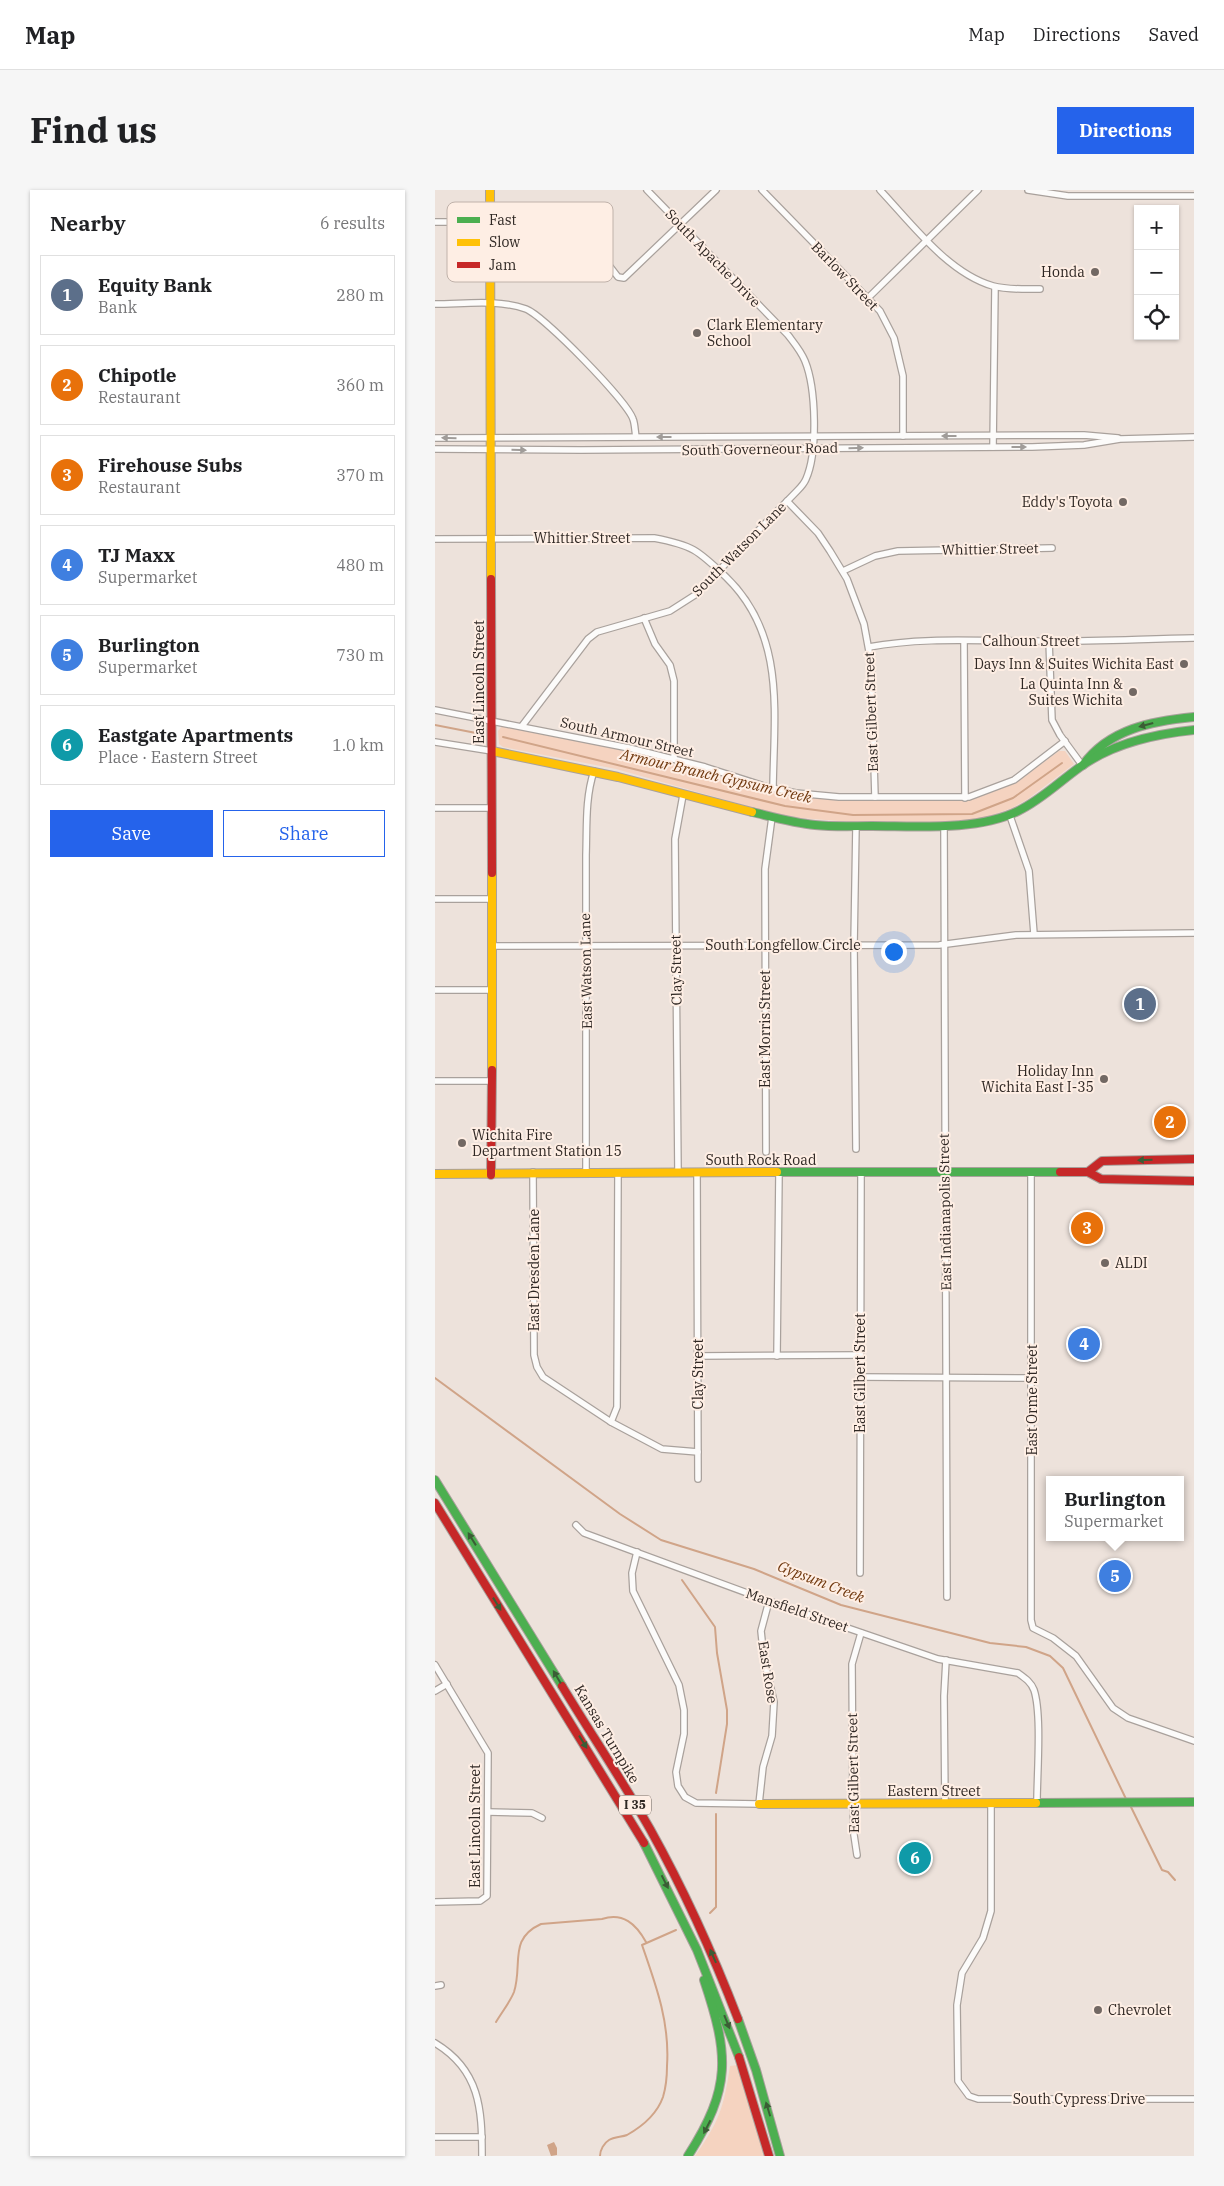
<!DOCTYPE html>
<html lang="en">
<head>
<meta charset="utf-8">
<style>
	body { margin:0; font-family:"IBM Plex Serif",serif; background:#f6f6f6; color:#202124 }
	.controls { position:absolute; right:15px; top:15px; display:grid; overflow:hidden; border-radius:0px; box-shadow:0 1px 4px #0004 }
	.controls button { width:45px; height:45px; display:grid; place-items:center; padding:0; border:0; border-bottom:1px solid #e0e0e0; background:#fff; color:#202124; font:25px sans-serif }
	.you { position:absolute; left:458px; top:761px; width:18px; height:18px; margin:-12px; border:4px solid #fff; border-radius:50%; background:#1a73e8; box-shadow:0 0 0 8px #1a73e833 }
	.badge { display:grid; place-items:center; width:32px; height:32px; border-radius:50%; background:#2563eb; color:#fff; font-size:16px; font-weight:700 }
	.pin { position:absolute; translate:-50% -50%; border:2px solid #fff; box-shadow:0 1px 5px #0006 }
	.popup { position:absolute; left:611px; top:1286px; width:138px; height:65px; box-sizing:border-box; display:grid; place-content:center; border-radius:0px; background:#fff; filter:drop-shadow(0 1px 4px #0005); font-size:16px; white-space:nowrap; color:#757577 }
	.popup b { font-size:19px; color:#202124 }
	.popup::after { content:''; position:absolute; left:50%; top:100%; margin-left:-10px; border:10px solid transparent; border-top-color:#fff }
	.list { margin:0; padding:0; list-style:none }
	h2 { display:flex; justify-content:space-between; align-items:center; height:65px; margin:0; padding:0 20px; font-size:21px }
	h2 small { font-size:16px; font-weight:400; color:#757577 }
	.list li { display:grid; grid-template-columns:32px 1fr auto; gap:15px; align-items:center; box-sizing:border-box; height:80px; margin:0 10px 10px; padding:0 10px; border:1px solid #e0e0e0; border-radius:0px }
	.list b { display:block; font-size:19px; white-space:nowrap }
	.list p { margin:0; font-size:16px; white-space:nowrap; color:#757577 }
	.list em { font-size:16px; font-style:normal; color:#757577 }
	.actions { display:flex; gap:10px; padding:15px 20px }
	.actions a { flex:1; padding:11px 0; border:1px solid #2563eb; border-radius:0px; text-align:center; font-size:18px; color:#2563eb }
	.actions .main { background:#2563eb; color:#fff }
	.icon { flex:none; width:28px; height:28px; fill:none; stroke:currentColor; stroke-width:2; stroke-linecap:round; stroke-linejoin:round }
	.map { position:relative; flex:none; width:759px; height:1966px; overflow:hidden; border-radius:0px }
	header { display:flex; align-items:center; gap:30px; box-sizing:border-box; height:70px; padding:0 25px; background:#fff; border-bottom:1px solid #e0e0e0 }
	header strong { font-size:24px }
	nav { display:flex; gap:28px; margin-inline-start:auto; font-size:18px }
	.intro { display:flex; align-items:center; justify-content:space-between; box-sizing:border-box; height:120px; padding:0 30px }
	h1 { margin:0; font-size:35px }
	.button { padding:12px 22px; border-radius:0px; background:#2563eb; color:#fff; font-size:18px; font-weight:700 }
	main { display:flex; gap:30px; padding:0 30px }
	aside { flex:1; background:#fff; border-radius:0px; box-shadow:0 1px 4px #0004 }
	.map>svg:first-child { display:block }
	.green { fill:#f5d3c0 }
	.water { fill:#d0a488 }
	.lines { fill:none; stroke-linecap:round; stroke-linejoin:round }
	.stream { stroke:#d0a488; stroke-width:2 }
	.street-casing { stroke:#a9a19c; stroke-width:8 }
	.fast-casing { stroke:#a9a19c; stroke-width:10 }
	.slow-casing { stroke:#a9a19c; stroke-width:10 }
	.jam-casing { stroke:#a9a19c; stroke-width:10 }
	.street { stroke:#fcfbfa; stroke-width:5.5 }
	.fast { stroke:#4caf50; stroke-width:8 }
	.slow { stroke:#ffc107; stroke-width:8 }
	.jam { stroke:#c62828; stroke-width:8 }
	.oneway { fill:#a09c99 }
	.oneway2 { fill:#3b5d35 }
	.poi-dot { fill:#726863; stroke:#feeee4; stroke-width:2 }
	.labels { text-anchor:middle; stroke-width:4; stroke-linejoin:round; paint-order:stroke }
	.shield { fill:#feeee4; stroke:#6d635d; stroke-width:1 }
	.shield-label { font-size:12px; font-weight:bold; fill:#2f2723 }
	.street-label { font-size:14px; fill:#2f2723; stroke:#feeee4 }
	.poi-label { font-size:14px; fill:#2f2723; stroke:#feeee4; text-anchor:end }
	.water-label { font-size:15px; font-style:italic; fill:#70380e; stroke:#feeee4 }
	.key { fill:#feeee4; stroke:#c0b2aa; stroke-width:1 }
	.key-label { font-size:14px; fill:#2f2723 }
</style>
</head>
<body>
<header>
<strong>Map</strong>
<nav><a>Map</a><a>Directions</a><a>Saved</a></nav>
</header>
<div class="intro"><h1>Find us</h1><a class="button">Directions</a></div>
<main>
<aside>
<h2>Nearby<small>6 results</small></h2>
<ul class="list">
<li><span class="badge" style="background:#5c6f8a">1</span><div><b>Equity Bank</b><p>Bank</p></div><em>280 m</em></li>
<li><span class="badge" style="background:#e8710a">2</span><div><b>Chipotle</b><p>Restaurant</p></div><em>360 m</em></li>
<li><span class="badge" style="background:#e8710a">3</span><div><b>Firehouse Subs</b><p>Restaurant</p></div><em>370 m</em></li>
<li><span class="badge" style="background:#3f7fe0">4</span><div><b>TJ Maxx</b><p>Supermarket</p></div><em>480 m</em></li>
<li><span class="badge" style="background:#3f7fe0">5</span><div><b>Burlington</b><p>Supermarket</p></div><em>730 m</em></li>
<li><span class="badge" style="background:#0f9aa8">6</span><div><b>Eastgate Apartments</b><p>Place · Eastern Street</p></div><em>1.0 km</em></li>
</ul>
<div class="actions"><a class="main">Save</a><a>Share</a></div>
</aside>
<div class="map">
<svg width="759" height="1966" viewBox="0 0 759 1966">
	<rect width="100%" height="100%" fill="#ede2db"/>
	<!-- green -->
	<g class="green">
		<polygon points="67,536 182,559 324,600 348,605 399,610 537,609 582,592 624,561 630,561 639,574 593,609 577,618 552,627 520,632 416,632 366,628 333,622 181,579 68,557 64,554 63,541"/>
		<path d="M303 1875 329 1966H260C284 1932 289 1917 295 1876Z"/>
	</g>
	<!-- water -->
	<polygon class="water" points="119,1952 122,1958 122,1965 116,1966 112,1955"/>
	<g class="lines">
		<!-- stream -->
		<g class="stream">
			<polyline points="0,535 41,543"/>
			<polyline points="68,547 350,616 418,625 537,624 578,608 627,573"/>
			<polyline points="0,1188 185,1324 226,1350 319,1379 406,1415 555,1453 591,1457 615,1466 628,1478 692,1611"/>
			<polyline points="247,1390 280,1437 282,1463 292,1520 292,1534 281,1603"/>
			<polyline points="695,1615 727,1680 733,1682 740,1690"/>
			<polyline points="275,1723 281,1717 281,1624"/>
			<path d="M61 1832C67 1822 75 1812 79 1802 88 1774 73 1749 106 1734L167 1729C188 1722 201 1734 211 1752"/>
			<path d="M165 1966C165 1960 169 1953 174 1950 179 1947 187 1947 192 1945 208 1936 222 1924 228 1907 231 1897 232 1886 232 1876 235 1833 221 1795 207 1755L241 1740"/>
		</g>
		<defs>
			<g id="street">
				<polyline points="327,0 445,121 459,148 468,186 468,246"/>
				<path d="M445 0C477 34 513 83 558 96 573 100 590 99 605 99"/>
				<polyline points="593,0 633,6 759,6"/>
				<path d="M0 32H106C116 34 127 35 135 41 152 52 171 70 183 87L189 88 281 0"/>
				<polyline points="433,108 543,0"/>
				<path d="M0 114C29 114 63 109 91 119 109 126 191 210 198 229 200 234 200 242 201 247"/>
				<polyline points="0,248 649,245 683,248"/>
				<polyline points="558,257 560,97"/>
				<polyline points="0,259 146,260 597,257 649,255 685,249 759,247"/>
				<polyline points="352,311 383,343 395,361 412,389 429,434 436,472 440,607"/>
				<path d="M0 349 219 348C257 355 263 360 291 387 351 445 339 522 338 598"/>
				<polyline points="408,381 440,366 463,361 617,358"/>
				<polyline points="209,428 220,454 235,475 239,491 239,569"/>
				<polyline points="529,451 530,608"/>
				<polyline points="614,451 617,530 625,545 647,575"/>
				<path d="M434 457C487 447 541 451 595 451 649 452 704 449 759 448"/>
				<polyline points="0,520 194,558 270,577 332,597 361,603 404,607 534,607 579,590 630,551"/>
				<path d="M87 536 153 449 162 442 235 421 260 405 362 301C365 298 369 294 371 289 383 262 381 198 370 171 366 161 359 153 353 145L212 0"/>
				<polyline points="0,552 57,561"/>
				<polyline points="0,618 57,618"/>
				<polyline points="575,626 594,681 599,744"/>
				<polyline points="421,636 419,755 421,959"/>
				<polyline points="509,637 512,1407"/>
				<polyline points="0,709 57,709"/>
				<polyline points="57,756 504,755 581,745 759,743"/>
				<polyline points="0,800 57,800"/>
				<polyline points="0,891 57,891"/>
				<polyline points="331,962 330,679 337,627"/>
				<polyline points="98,982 99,1165 102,1177 108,1187 176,1232 227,1259 263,1262"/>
				<path d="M151 982V665C152 637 150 608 159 581"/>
				<polyline points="596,982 596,1430 598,1438 618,1448 641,1466 678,1518 693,1528 759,1551"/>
				<polyline points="243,983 240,649 248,605"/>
				<polyline points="262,983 263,1289"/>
				<polyline points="263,1166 425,1165"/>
				<polyline points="342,1166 344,983"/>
				<polyline points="425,1187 597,1188"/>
				<polyline points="176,1232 182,1217 183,982"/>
				<path d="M141 1335 149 1343 334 1411 503 1469 583 1483C590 1488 596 1492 599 1500 607 1524 602 1585 602 1612"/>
				<polyline points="202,1362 197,1383 198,1401 244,1495 249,1520 249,1544 241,1582 243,1596 250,1607 261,1613 324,1614 328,1577 337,1546 339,1512 329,1469 326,1441 334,1411"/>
				<polyline points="425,1383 426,983"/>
				<polyline points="0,1475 53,1563 52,1706 45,1711 0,1712"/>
				<polyline points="0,1501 12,1494"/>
				<polyline points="556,1613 556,1721 548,1748 527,1783 522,1815 523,1891 534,1906 543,1909 759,1909"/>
				<polyline points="510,1614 509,1506 511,1470"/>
				<polyline points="53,1622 97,1623 107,1628"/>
				<polyline points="422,1665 419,1645 418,1614 417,1474 426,1443"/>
				<polyline points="0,1796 6,1795"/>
				<path d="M0 1853C45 1880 47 1919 47 1966"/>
				<polyline points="0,1947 47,1947"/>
			</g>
			<g id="fast">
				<path d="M648 575C674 539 717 531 759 527"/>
				<path d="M317 622C338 627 359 633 380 635 399 637 418 636 437 636 481 636 543 641 583 621 606 610 624 592 645 577 678 553 719 544 759 540"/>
				<polyline points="342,982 625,982"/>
				<polyline points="0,1290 127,1496"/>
				<polyline points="601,1613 759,1612"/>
				<polyline points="209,1653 262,1760 304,1867"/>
				<polyline points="303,1829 321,1880 345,1966"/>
				<path d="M253 1966C297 1897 294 1865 269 1790"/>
			</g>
			<g id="slow">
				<polyline points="55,0 56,389"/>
				<polyline points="57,561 183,587 317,622"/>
				<polyline points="57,683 57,880"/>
				<polyline points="0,984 342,982"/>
				<polyline points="324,1614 601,1613"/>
			</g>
			<g id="jam">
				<polyline points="56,389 57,683"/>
				<polyline points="625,982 653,982 666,989 759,991"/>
				<polyline points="653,982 667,971 759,969"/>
				<polyline points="56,985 57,880"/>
				<polyline points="0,1313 209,1653"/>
				<path d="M127 1496C156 1544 187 1590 215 1639 249 1700 278 1764 303 1829"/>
				<polyline points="304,1867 334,1966"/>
			</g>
		</defs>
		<!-- street casing -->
		<use href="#street" class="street-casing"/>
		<!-- fast casing -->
		<use href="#fast" class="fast-casing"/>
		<!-- slow casing -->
		<use href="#slow" class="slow-casing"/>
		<!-- jam casing -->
		<use href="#jam" class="jam-casing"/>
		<!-- street -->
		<use href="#street" class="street"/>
		<!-- fast -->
		<use href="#fast" class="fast"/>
		<!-- slow -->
		<use href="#slow" class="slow"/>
		<!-- jam -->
		<use href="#jam" class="jam"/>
	</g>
	<!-- one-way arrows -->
	<defs><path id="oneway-solid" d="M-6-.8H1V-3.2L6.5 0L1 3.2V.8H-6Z" transform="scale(1.25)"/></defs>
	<g class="oneway">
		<use href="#oneway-solid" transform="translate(514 246) rotate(180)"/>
		<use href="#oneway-solid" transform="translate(229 247) rotate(180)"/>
		<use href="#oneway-solid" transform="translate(14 248) rotate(-179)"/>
		<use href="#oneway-solid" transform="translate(584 257)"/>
		<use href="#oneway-solid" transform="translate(421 258) rotate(-1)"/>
		<use href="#oneway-solid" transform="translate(84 260) rotate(2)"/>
	</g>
	<g class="oneway2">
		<use href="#oneway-solid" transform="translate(711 535) rotate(165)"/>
		<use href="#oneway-solid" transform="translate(710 970) rotate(178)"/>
		<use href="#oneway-solid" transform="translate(37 1349) rotate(-122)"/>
		<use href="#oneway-solid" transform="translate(62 1414) rotate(58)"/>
		<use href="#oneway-solid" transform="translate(122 1487) rotate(-121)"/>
		<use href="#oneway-solid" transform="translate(148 1552) rotate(58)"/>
		<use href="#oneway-solid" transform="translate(230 1692) rotate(63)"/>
		<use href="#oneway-solid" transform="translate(278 1766) rotate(-114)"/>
		<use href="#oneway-solid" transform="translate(292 1832) rotate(68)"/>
		<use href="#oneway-solid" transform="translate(333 1919) rotate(-107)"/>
		<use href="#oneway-solid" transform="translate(272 1937) rotate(117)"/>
	</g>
	<!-- markers -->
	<g class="poi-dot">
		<circle cx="660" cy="82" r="5"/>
		<circle cx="262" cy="143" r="5"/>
		<circle cx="688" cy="312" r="5"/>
		<circle cx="749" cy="474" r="5"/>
		<circle cx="698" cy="502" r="5"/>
		<circle cx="669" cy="889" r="5"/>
		<circle cx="27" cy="953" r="5"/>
		<circle cx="670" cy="1073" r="5"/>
		<circle cx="663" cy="1820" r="5"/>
	</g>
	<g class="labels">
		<!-- shield labels -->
		<rect class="shield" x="184" y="1605.5" width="32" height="19" rx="4"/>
		<g class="shield-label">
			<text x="200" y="1619">I 35</text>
		</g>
		<!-- street labels -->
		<g class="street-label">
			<text transform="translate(278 68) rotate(46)" y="5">South Apache Drive</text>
			<text transform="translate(410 86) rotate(46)" y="5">Barlow Street</text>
			<text transform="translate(325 259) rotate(-1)" y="5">South Governeour Road</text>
			<text x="147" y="353">Whittier Street</text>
			<text transform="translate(304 359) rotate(-45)" y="5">South Watson Lane</text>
			<text transform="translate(555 359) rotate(-1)" y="5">Whittier Street</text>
			<text x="596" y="456">Calhoun Street</text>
			<text transform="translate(44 492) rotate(-90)" y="5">East Lincoln Street</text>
			<text transform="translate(436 522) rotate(-92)" y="5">East Gilbert Street</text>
			<text transform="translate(192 547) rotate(13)" y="5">South Armour Street</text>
			<text x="348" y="760">South Longfellow Circle</text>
			<text transform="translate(241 780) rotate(-91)" y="5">Clay Street</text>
			<text transform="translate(151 781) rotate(-91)" y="5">East Watson Lane</text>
			<text transform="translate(330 839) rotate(-90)" y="5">East Morris Street</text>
			<text x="326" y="975">South Rock Road</text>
			<text transform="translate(510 1022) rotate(-91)" y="5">East Indianapolis Street</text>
			<text transform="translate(99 1080) rotate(-90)" y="5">East Dresden Lane</text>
			<text transform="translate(425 1183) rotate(-90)" y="5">East Gilbert Street</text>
			<text transform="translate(263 1184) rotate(-90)" y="5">Clay Street</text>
			<text transform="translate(597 1210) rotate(-90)" y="5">East Orme Street</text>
			<text transform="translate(362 1420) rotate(19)" y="5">Mansfield Street</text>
			<text transform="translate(333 1482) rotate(81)" y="5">East Rose</text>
			<text transform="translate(172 1544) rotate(59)" y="5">Kansas Turnpike</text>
			<text transform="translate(418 1583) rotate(-91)" y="5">East Gilbert Street</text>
			<text x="499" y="1606">Eastern Street</text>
			<text transform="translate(40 1636) rotate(-90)" y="5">East Lincoln Street</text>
			<text x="644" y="1914">South Cypress Drive</text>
		</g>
		<!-- poi labels -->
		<g class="poi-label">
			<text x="650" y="87">Honda</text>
			<text x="272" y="140" text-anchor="start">Clark Elementary<tspan x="272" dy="16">School</tspan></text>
			<text x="678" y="317">Eddy's Toyota</text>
			<text x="739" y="479">Days Inn &amp; Suites Wichita East</text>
			<text x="688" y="499">La Quinta Inn &amp;<tspan x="688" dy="16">Suites Wichita</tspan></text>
			<text x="659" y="886">Holiday Inn<tspan x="659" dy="16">Wichita East I-35</tspan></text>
			<text x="37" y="950" text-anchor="start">Wichita Fire<tspan x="37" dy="16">Department Station 15</tspan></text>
			<text x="680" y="1078" text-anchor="start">ALDI</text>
			<text x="673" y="1825" text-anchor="start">Chevrolet</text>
		</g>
		<!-- water labels -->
		<g class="water-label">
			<text transform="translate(281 586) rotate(13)" y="5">Armour Branch Gypsum Creek</text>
			<text transform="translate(386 1392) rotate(21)" y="5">Gypsum Creek</text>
		</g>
	</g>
	<!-- legend -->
	<rect x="12" y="12" width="166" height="80" rx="8" class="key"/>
	<rect x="22" y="27" width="23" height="6" fill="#4caf50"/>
	<rect x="22" y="49" width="23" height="7" fill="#ffc107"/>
	<rect x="22" y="72" width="23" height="6" fill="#c62828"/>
	<g class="key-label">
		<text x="54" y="35">Fast</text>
		<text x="54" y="57">Slow</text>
		<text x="54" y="80">Jam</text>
	</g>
</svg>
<div class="controls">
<button>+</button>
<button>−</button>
<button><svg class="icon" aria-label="locate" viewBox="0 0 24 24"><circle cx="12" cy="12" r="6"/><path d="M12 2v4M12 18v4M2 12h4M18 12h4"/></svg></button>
</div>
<div class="you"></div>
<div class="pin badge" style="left:705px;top:814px;background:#5c6f8a">1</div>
<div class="pin badge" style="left:735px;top:932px;background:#e8710a">2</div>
<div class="pin badge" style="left:652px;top:1038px;background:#e8710a">3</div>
<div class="pin badge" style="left:649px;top:1154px;background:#3f7fe0">4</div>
<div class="pin badge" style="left:680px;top:1386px;background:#3f7fe0">5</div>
<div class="popup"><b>Burlington</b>Supermarket</div>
<div class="pin badge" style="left:480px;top:1668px;background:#0f9aa8">6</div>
</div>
</main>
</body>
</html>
